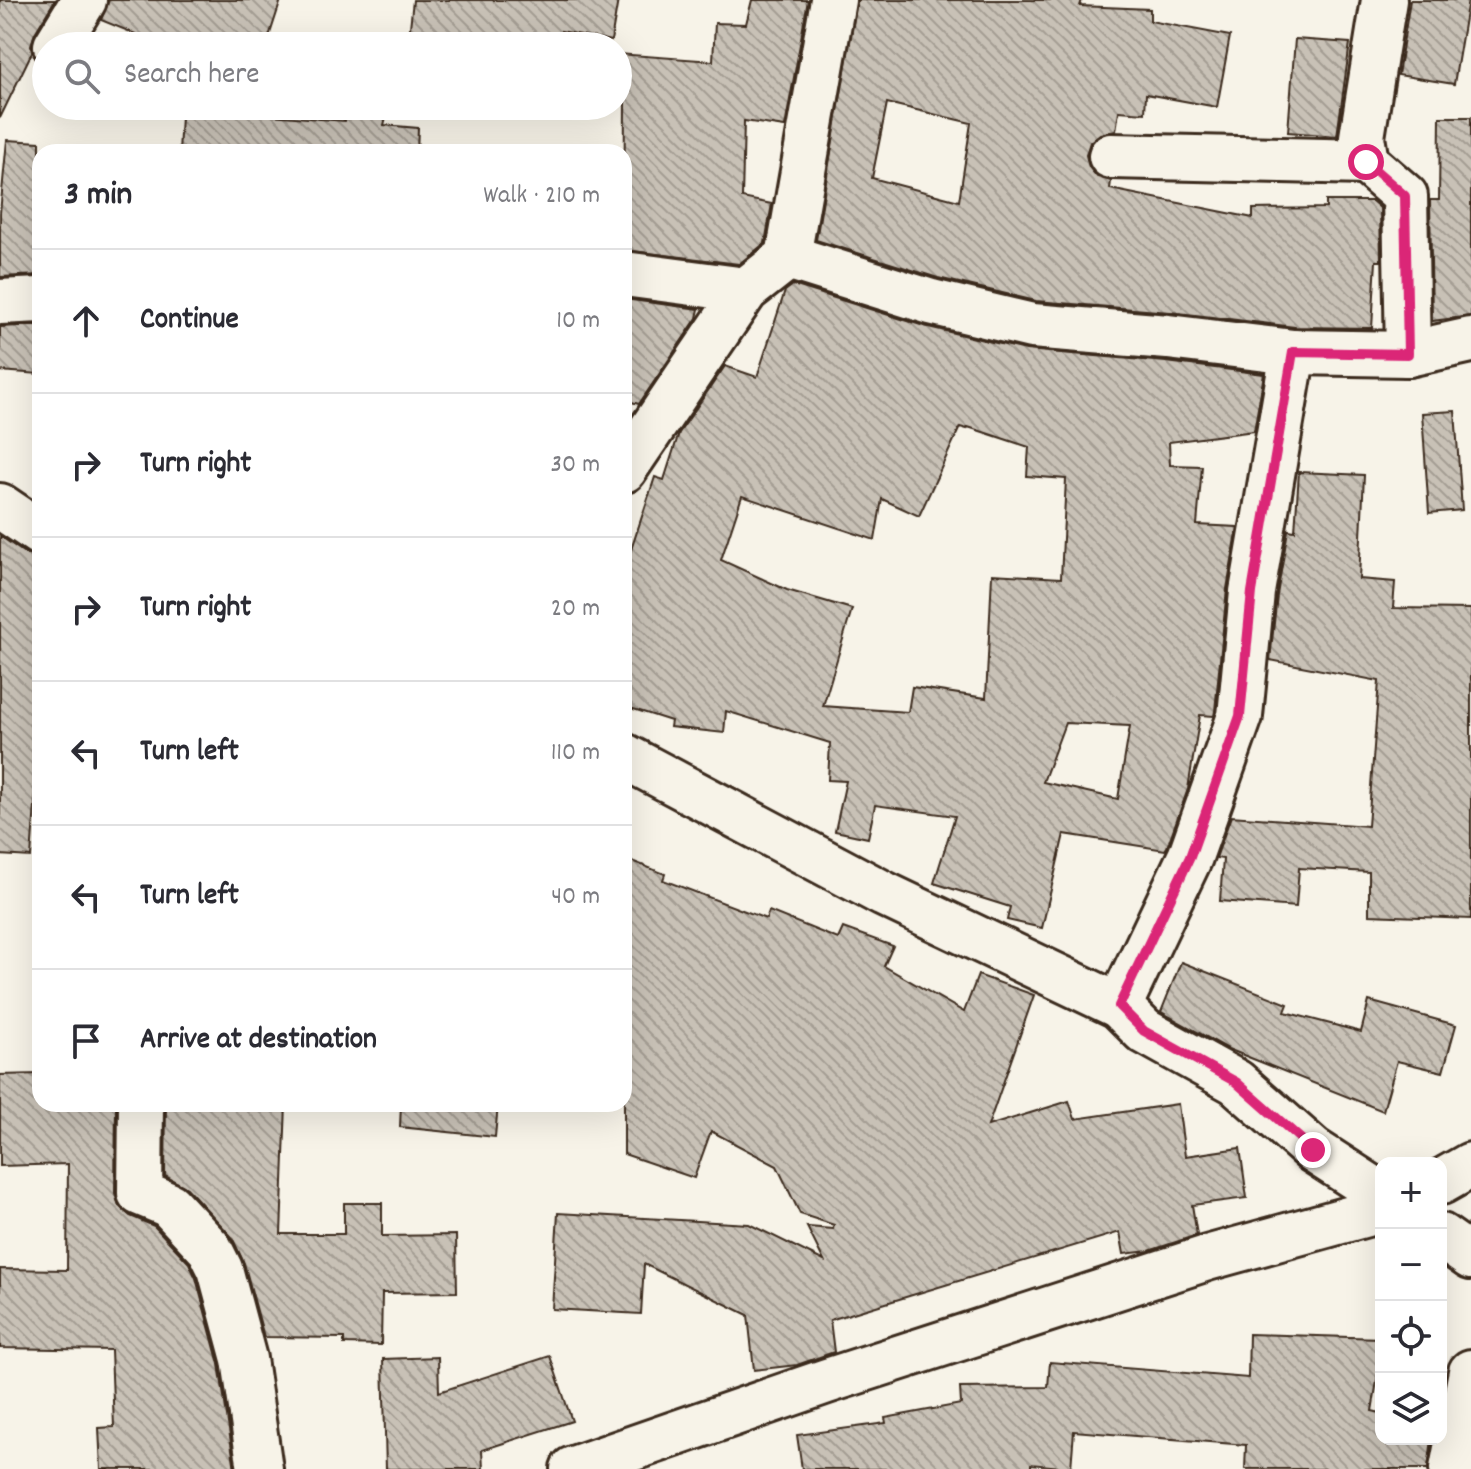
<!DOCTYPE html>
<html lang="en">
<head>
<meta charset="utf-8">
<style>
	body { margin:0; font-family:Dekko,sans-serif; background:#f7f7f7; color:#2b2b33 }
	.controls { position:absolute; right:24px; bottom:24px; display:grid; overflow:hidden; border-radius:16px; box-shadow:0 8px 32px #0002 }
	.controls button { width:72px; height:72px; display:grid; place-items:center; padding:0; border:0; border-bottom:2px solid #e1e1e2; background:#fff; color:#2b2b33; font:40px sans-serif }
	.stop { position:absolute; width:24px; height:24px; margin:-18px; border:6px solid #db2777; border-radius:50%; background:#fff }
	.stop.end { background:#db2777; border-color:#fff; box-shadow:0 2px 8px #0008 }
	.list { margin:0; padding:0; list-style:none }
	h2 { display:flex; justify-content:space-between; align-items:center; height:104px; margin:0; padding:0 32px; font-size:34px }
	h2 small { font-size:26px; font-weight:400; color:#7c7c81 }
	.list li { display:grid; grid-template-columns:52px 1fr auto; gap:24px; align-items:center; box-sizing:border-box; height:144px; padding:0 32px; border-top:2px solid #e1e1e2 }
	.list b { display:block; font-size:30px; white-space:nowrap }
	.list em { font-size:26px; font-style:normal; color:#7c7c81 }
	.icon { flex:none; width:44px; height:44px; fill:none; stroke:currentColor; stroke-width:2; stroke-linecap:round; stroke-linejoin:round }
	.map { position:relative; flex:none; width:1471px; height:1469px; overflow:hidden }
	.search { position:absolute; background:#fff; box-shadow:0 8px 32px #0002; left:32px; top:32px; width:600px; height:88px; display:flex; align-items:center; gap:20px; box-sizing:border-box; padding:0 28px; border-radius:44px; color:#7c7c81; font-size:30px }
	.panel { position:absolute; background:#fff; box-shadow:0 8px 32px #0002; left:32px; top:144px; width:600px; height:968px; border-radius:24px }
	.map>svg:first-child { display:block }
	.building { fill:url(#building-back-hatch); stroke:#3b2a1e; stroke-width:2; fill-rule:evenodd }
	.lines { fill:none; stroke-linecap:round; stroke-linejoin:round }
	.minor-casing { stroke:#3b2a1e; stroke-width:50 }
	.tertiary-casing { stroke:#3b2a1e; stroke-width:50 }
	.minor { stroke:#f7f3e8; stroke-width:44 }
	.tertiary { stroke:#f7f3e8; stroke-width:44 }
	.route { stroke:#db2777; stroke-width:10 }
</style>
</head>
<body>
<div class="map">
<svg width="1471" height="1469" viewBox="0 0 1471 1469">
	<defs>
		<pattern id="building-back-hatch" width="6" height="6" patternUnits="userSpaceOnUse" patternTransform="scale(2)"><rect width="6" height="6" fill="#c8c1b6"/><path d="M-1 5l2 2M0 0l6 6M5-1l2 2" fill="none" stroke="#a49d93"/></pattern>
	</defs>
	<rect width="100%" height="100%" fill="#f7f3e8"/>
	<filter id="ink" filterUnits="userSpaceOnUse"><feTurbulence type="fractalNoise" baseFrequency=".0125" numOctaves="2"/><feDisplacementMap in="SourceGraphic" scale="16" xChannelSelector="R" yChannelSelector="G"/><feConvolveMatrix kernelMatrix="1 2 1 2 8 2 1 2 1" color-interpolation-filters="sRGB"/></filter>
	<g filter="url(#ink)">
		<!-- building -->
		<g class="building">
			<polygon points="0,0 55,0 35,33 31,45 32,52 0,118"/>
			<polygon points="109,0 281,0 266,46 165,46 101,20"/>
			<polygon points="413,0 618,0 611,41 561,31 559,46 408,46"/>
			<polygon points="752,0 808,0 785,127 744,121 742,198 772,204 765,243 739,264 624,250 625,100 618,99 618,54 713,61 715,23 746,24"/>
			<path d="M857 0H1082L1080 6 1150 9V21L1230 36 1217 107 1146 94 1145 113 1119 111 1116 131 1100 134 1090 142 1086 155 1089 167 1097 177 1111 181 1110 189 1253 218V209L1326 208V201H1372L1380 208 1381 261H1376L1372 328 1295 327 1170 312 1036 301 938 278 816 240ZM887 103 971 123 959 201 872 178Z"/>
			<polygon points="1410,0 1468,0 1454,84 1398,75"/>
			<polygon points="1295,39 1350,43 1337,136 1288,132"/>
			<polygon points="184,106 247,106 245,113 345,121 348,106 389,106 384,125 418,128 417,152 179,152 181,116"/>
			<polygon points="1440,117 1471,117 1471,316 1432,321 1430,200 1439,200"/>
			<polygon points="7,140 40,142 40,275 0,277 0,213"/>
			<path d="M793 285 924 326 1026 350 1166 362 1264 374 1254 431 1169 442 1170 465 1202 466 1197 525 1238 527 1227 589 1215 711 1214 716 1200 715 1188 789 1167 847 1165 850 1064 834 1042 928 1007 920 1010 907 934 883 955 816 875 805 868 838 835 831 846 781 828 780 830 743 726 711 724 733 670 727 671 721 624 706V571L655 477 664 480 679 433 725 366 757 377 785 291ZM960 427 967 429 968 427 1029 447 1027 476 1066 479 1061 578 992 574 986 698 912 687 908 712 823 706 852 609 787 590 721 560 742 496 875 540 882 499 919 516ZM1065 723 1130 726 1118 799 1043 782Z"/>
			<polygon points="624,299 699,309 697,318 639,404 624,400"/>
			<polygon points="40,325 40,374 0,371 0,327"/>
			<polygon points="1455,411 1462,510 1429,513 1422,413"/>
			<polygon points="1299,472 1364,475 1359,579 1395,582 1393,608 1471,609 1471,919 1369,915 1369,872 1299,868 1296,907 1220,901 1223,859 1216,858 1231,816 1368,826 1379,681 1270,660 1277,595 1288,530 1295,531"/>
			<polygon points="0,536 26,554 40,558 40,780 37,780 31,857 0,855"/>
			<polygon points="624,858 665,874 663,880 766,919 769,911 838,939 843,928 893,946 884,966 964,1012 978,975 1034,995 988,1126 1069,1101 1075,1119 1178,1104 1185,1156 1240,1148 1247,1198 1192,1205 1197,1235 1149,1251 1124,1254 1120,1232 830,1320 834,1352 797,1365 754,1370 748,1315 644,1264 641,1314 552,1309 558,1213 749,1224 824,1261 807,1227 833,1229 834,1225 800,1214 777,1166 711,1131 694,1178 624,1154"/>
			<polygon points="1181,962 1288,1004 1285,1012 1361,1032 1369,1001 1456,1025 1443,1072 1397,1061 1383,1111 1228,1049 1161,1012"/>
			<polygon points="40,1074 40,1104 116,1104 115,1193 119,1206 130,1216 154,1226 189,1263 196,1278 219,1364 235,1469 101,1469 99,1428 114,1427 111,1350 0,1348 0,1269 67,1270 68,1164 0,1166 0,1075"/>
			<polygon points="166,1104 286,1104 281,1234 344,1234 344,1203 382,1203 382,1236 456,1235 457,1292 382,1293 381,1345 344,1344 344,1338 264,1337 244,1263 232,1237 187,1188 165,1176"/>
			<polygon points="401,1104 498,1104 495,1137 400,1127"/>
			<polygon points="1249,1334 1381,1338 1381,1357 1372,1411 1381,1413 1381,1439 1432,1439 1428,1469 1245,1469 1246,1445 1074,1431 1071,1468 1031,1464 1031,1469 802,1469 797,1435 886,1423 885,1418 961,1404 960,1388 1048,1387 1050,1362 1248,1378"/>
			<polygon points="550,1356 572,1421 482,1450 483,1469 386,1469 383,1359 438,1357 439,1392"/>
		</g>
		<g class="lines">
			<defs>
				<g id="minor">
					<polyline points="1384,0 1362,137 1366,162 1405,196 1408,354"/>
					<polyline points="56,46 84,0"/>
					<polyline points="1111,156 1366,162"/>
					<polyline points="788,257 931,302 1032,326 1168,337 1293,352 1408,354 1471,340"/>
					<polyline points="624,274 746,290"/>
					<polyline points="0,302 40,300"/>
					<polyline points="624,470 746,290 788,257 833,0"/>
					<polyline points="0,506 40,533"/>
					<polyline points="624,756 884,894 1119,1006 1144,1031 1236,1082 1313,1150 1381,1194"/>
					<polyline points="1119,1006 1190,857 1240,716 1252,592 1293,352"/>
					<polyline points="141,1104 140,1193 169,1205 210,1249 220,1269 244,1359 260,1469"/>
					<polyline points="1441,1236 1471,1257"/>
					<polyline points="1452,1469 1471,1372"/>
				</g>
				<g id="tertiary">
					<polyline points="1441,1182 1471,1165"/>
					<polyline points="573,1469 827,1381 1207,1258 1381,1210"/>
				</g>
			</defs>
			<!-- minor casing -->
			<use href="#minor" class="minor-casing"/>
			<!-- tertiary casing -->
			<use href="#tertiary" class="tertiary-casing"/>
			<!-- minor -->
			<use href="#minor" class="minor"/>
			<!-- tertiary -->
			<use href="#tertiary" class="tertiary"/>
		</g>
	</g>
	<g class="lines" filter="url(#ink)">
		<!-- route -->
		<polyline class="route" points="1313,1150 1236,1082 1144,1031 1119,1006 1190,857 1240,716 1252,592 1293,352 1408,354 1405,196 1366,162"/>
	</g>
</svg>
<div class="controls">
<button>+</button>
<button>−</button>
<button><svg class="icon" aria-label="locate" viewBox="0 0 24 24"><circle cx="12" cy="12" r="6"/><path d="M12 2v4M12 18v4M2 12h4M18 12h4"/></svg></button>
<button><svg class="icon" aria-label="layers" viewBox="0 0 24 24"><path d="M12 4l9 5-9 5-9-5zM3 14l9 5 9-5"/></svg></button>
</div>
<div class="stop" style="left:1366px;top:162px"></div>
<div class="stop end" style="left:1313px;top:1150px"></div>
<div class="search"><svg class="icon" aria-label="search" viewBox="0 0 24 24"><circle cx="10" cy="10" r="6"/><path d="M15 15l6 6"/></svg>Search here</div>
<section class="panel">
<h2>3 min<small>Walk · 210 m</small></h2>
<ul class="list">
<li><svg class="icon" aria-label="ahead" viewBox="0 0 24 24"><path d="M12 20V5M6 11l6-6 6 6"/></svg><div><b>Continue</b></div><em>10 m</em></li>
<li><svg class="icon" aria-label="right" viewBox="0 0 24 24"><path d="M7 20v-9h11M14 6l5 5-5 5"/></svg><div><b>Turn right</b></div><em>30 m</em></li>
<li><svg class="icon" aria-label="right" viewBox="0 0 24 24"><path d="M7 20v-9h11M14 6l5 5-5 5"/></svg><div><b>Turn right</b></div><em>20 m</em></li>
<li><svg class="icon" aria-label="left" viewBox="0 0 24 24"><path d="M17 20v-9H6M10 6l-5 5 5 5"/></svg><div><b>Turn left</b></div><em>110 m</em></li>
<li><svg class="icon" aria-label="left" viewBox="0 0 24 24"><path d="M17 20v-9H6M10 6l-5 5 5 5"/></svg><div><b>Turn left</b></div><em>40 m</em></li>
<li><svg class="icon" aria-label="arrive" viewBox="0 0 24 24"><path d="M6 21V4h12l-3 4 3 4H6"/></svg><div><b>Arrive at destination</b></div></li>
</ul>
</section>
</div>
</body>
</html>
